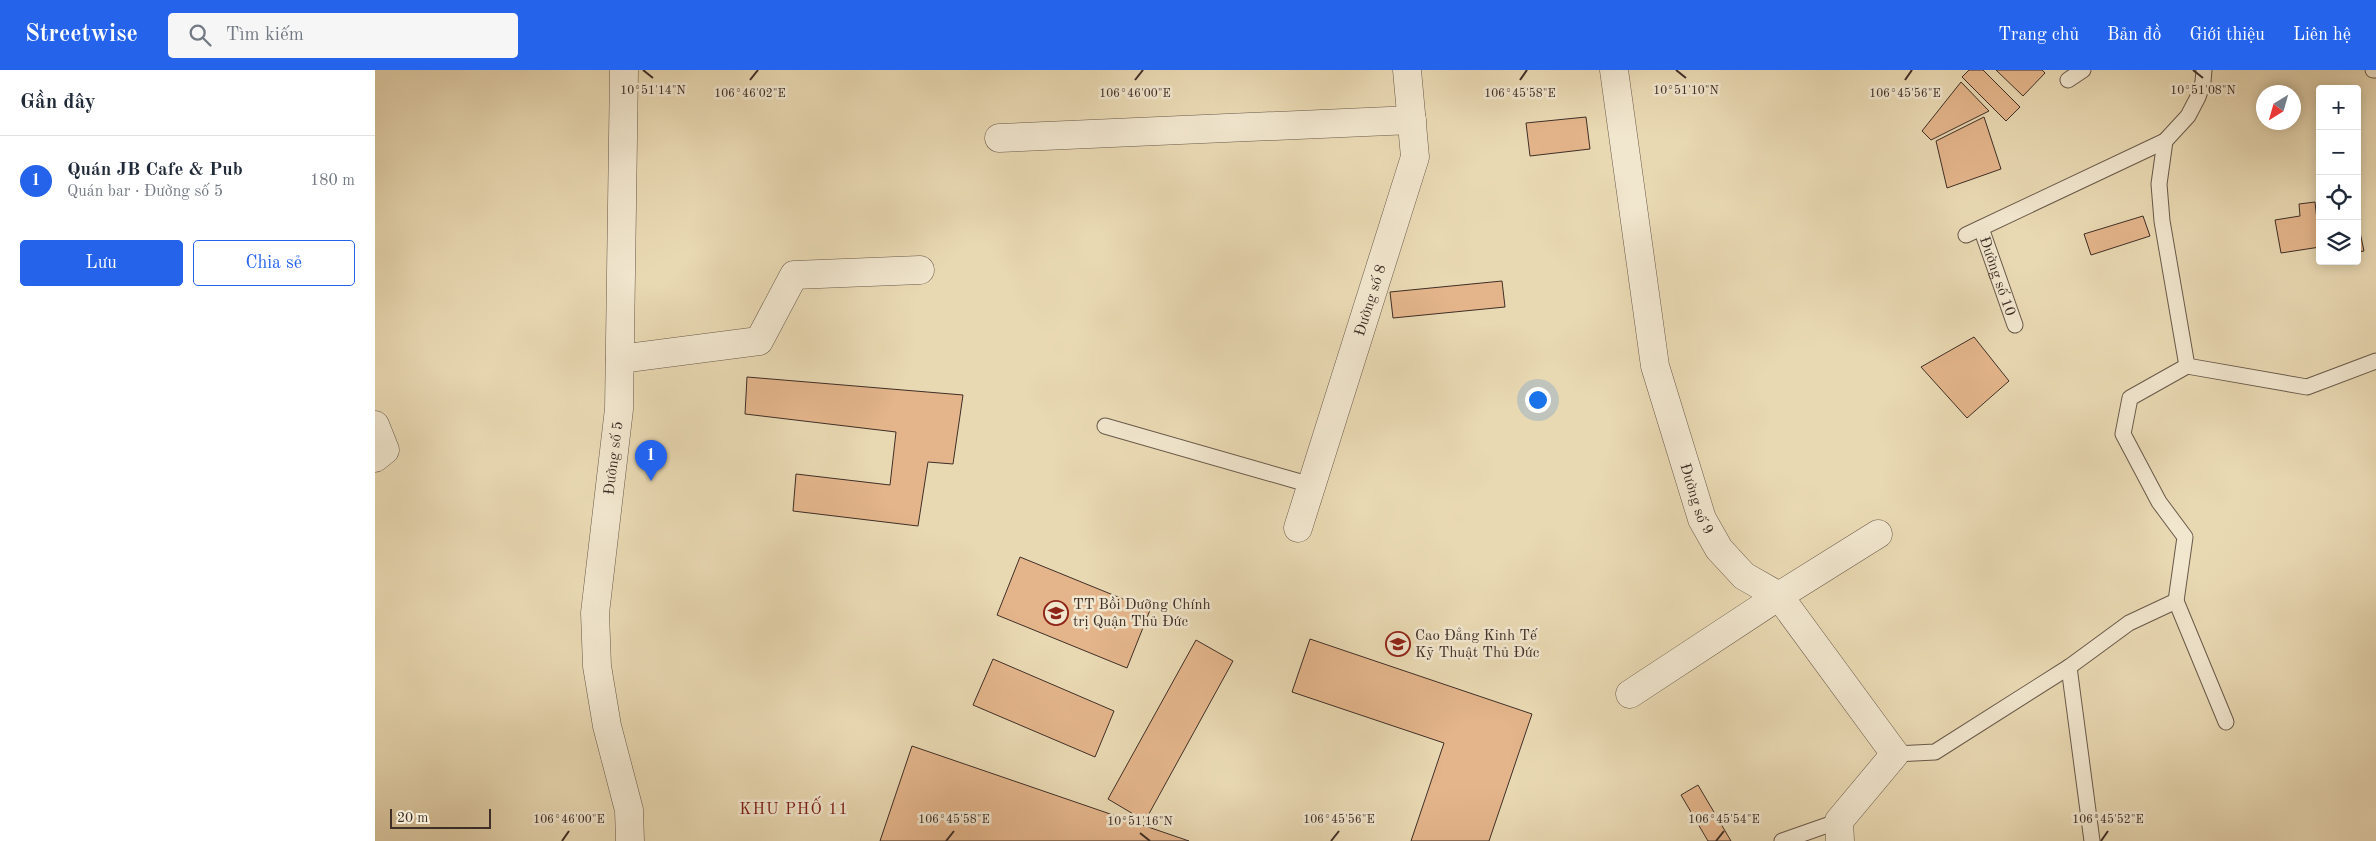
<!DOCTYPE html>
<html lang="vi">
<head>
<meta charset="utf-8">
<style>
	body { margin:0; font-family:"Old Standard TT",serif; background:#f6f6f7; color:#1f2937 }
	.controls { position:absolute; right:15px; top:15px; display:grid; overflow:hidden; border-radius:5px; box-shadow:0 2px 12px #0003 }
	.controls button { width:45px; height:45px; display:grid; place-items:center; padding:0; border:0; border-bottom:1px solid #e0e1e3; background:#fff; color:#1f2937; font:25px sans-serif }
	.compass { position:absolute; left:1881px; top:15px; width:45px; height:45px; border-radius:50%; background:#fff; box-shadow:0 2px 12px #0003; rotate:217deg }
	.scale { position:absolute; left:15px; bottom:12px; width:101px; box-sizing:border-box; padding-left:5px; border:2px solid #3e2e26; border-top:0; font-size:14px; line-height:18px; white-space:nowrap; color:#3e2e26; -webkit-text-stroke:4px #f1e6ce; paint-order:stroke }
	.you { position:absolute; left:1162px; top:329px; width:18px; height:18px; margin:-12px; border:4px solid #fff; border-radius:50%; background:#1a73e8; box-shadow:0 0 0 8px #1a73e833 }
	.badge { display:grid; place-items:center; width:32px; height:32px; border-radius:50%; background:#2563eb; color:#fff; font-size:16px; font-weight:700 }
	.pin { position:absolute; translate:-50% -41px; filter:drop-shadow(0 1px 2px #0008) }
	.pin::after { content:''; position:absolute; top:26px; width:18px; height:15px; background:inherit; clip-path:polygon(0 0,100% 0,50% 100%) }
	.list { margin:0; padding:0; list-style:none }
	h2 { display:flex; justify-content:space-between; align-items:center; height:65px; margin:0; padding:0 20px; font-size:21px }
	h2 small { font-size:16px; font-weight:400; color:#747a83 }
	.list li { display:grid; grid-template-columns:32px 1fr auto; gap:15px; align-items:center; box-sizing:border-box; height:90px; padding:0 20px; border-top:1px solid #e0e1e3 }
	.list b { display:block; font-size:19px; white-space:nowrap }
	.list p { margin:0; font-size:16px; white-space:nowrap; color:#747a83 }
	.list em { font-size:16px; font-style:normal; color:#747a83 }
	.actions { display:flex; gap:10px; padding:15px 20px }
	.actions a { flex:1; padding:11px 0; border:1px solid #2563eb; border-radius:5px; text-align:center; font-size:18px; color:#2563eb }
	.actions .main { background:#2563eb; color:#fff }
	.icon { flex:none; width:28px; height:28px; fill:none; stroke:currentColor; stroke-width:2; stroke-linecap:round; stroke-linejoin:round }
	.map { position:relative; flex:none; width:2001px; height:771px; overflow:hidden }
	header { display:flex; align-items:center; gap:30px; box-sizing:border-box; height:70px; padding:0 25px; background:#2563eb; color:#fff }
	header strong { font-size:24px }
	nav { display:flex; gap:28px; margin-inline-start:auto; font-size:18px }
	.search { width:350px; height:45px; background:#f6f6f7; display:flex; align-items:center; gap:12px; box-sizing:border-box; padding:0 18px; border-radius:5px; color:#747a83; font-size:19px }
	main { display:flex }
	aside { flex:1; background:#fff }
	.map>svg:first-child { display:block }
	.building { fill:#e4b58b; stroke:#3e2e26 }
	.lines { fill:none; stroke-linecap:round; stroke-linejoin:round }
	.lane-casing { stroke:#695949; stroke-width:17 }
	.street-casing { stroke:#695949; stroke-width:29 }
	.lane { stroke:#f1e6ce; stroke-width:15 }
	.street { stroke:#f1e6ce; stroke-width:28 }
	.ticks { fill:none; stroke:#3e2e26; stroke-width:2 }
	.labels { text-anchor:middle; stroke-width:5; stroke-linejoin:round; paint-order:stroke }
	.street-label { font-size:15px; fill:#3e2e26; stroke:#f1e6ce }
	.poi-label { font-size:15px; fill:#3e2e26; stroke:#f1e6ce; text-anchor:start }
	.neighbourhood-label { font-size:16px; letter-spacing:1px; fill:#7a1f14; stroke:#f1e6ce }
	.ticks-label { font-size:12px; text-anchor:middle; fill:#3e2e26; stroke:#f1e6ce; stroke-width:5; stroke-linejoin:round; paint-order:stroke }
</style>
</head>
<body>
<header>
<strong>Streetwise</strong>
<div class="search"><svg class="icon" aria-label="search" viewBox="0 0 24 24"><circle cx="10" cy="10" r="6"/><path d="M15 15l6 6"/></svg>Tìm kiếm</div>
<nav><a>Trang chủ</a><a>Bản đồ</a><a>Giới thiệu</a><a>Liên hệ</a></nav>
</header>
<main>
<aside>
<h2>Gần đây<small></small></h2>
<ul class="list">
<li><span class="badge">1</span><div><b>Quán JB Cafe &amp; Pub</b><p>Quán bar · Đường số 5</p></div><em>180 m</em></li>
</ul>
<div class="actions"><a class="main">Lưu</a><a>Chia sẻ</a></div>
</aside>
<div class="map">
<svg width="2001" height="771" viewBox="0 0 2001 771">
	<rect width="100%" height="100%" fill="#e9d9b3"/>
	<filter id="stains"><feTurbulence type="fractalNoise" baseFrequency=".004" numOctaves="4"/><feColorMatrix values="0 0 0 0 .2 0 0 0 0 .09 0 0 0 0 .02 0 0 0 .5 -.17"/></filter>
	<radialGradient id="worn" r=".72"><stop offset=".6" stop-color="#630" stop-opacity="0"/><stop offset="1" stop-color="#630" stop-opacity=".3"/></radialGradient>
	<!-- building -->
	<g class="building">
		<polygon points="1594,0 1608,0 1645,37 1631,51 1587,7"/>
		<polygon points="1621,0 1667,0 1670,3 1648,26"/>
		<polygon points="1586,12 1614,41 1556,70 1547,61"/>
		<polygon points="1211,47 1215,79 1155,86 1151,53"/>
		<polygon points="1609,47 1626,99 1572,118 1561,71"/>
		<polygon points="1940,132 1945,177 1906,183 1900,150 1925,146 1924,134"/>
		<polygon points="1768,146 1775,166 1716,185 1709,164"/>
		<polygon points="1982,148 1989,181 1982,182"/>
		<polygon points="1127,211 1130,237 1018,248 1015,222"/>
		<polygon points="1599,267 1634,311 1592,348 1546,297"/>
		<polygon points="372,307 588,325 578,394 553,392 543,456 418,441 421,404 515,415 521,362 370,344"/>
		<polygon points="645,487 775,540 752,598 622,545"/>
		<polygon points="935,569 1157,644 1114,771 1036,771 1069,673 917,622"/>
		<polygon points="821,570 858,591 770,751 733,729"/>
		<polygon points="618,589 739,641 720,687 598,635"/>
		<polygon points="537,676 814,771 505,771"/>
		<polygon points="1323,715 1356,771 1333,771 1306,725"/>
	</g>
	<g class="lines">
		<defs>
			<g id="lane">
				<polyline points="1998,0 2001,0"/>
				<polyline points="1693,10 1708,0"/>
				<path id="s1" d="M1606 158 1640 255"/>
				<polyline points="1591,165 1790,71"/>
				<polyline points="1812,296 1787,151 1784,114 1790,71 1813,46 1823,27 1828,12 1829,0"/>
				<polyline points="730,356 936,415"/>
				<polyline points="1801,531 1851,652"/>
				<polyline points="1694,597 1717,771"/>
				<polyline points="1520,684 1560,682 1694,597 1754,553 1801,531 1810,467 1784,432 1748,364 1755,328 1812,296 1932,317 2001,291"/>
				<polyline points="1407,771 1464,751"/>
			</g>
			<g id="street">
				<polyline points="249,0 244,339 220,543 222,596 232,656 254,740 255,771"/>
				<path id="s2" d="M1239 0 1280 296 1327 449 1344 479 1369 506 1404 526 1520 684 1464 751 1465 771"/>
				<polyline points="624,68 1037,50"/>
				<polyline points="245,289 384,271 419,205 545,200"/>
				<polyline points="0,355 10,380 0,388"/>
				<path id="s3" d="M923 458 1040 87 1032 0"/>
				<polyline points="1255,624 1404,526 1503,464"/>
			</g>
		</defs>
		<!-- lane casing -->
		<use href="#lane" class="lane-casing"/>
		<!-- street casing -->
		<use href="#street" class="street-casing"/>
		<!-- lane -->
		<use href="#lane" class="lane"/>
		<!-- street -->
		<use href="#street" class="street"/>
	</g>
	<!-- ticks -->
	<path class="ticks" d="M268 0 278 8M1301 0 1311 8M1818 0 1828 8M375 10 383 0M760 10 768 0M1145 10 1152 0M1530 10 1537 0M765 763 775 771M187 771 194 761M571 771 579 761M956 771 964 761M1341 771 1349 761M1726 771 1733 761"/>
	<!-- icons -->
	<defs>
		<symbol id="school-ring" viewBox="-11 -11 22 22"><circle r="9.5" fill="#f1e6ce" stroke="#8f2418" stroke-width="1.5"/><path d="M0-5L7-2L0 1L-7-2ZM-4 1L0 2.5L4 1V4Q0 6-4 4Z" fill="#8f2418"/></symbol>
	</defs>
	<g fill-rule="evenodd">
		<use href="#school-ring" x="667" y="529" width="28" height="28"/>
		<use href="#school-ring" x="1009" y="560" width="28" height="28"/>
	</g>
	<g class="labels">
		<!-- street labels -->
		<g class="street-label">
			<text dy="5" stroke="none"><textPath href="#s1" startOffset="51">Đường số 10</textPath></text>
			<text dy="5" stroke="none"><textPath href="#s3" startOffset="239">Đường số 8</textPath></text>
			<text transform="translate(238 388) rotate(-83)" y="5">Đường số 5</text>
			<text dy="5" stroke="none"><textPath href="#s2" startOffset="438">Đường số 9</textPath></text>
		</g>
		<!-- poi labels -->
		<g class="poi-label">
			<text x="698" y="539">TT Bồi Dưỡng Chính<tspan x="698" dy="17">trị Quận Thủ Đức</tspan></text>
			<text x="1040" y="570">Cao Đẳng Kinh Tế<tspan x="1040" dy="17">Kỹ Thuật Thủ Đức</tspan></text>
		</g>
		<!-- neighbourhood labels -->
		<g class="neighbourhood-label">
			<text x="419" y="744">KHU PHỐ 11</text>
		</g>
	</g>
	<g class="ticks-label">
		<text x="278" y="24">10°51'14"N</text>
		<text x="1311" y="24">10°51'10"N</text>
		<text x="1828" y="24">10°51'08"N</text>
		<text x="375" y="27">106°46'02"E</text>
		<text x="760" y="27">106°46'00"E</text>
		<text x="1145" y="27">106°45'58"E</text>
		<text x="1530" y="27">106°45'56"E</text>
		<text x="194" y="753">106°46'00"E</text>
		<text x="579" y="753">106°45'58"E</text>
		<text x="964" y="753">106°45'56"E</text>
		<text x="1349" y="753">106°45'54"E</text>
		<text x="1733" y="753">106°45'52"E</text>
		<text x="765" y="755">10°51'16"N</text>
	</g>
	<rect width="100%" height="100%" filter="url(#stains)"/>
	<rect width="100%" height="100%" fill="url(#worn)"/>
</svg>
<div class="controls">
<button>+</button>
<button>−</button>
<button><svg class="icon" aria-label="locate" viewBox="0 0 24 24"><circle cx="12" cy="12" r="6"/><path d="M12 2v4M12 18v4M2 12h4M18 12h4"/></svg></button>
<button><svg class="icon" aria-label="layers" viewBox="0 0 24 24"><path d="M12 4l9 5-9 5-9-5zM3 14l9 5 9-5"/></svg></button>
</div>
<svg class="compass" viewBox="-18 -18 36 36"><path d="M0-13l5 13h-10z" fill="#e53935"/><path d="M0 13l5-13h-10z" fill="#747a83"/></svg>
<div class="scale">20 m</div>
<div class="you"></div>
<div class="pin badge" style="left:276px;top:411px">1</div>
</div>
</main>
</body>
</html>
